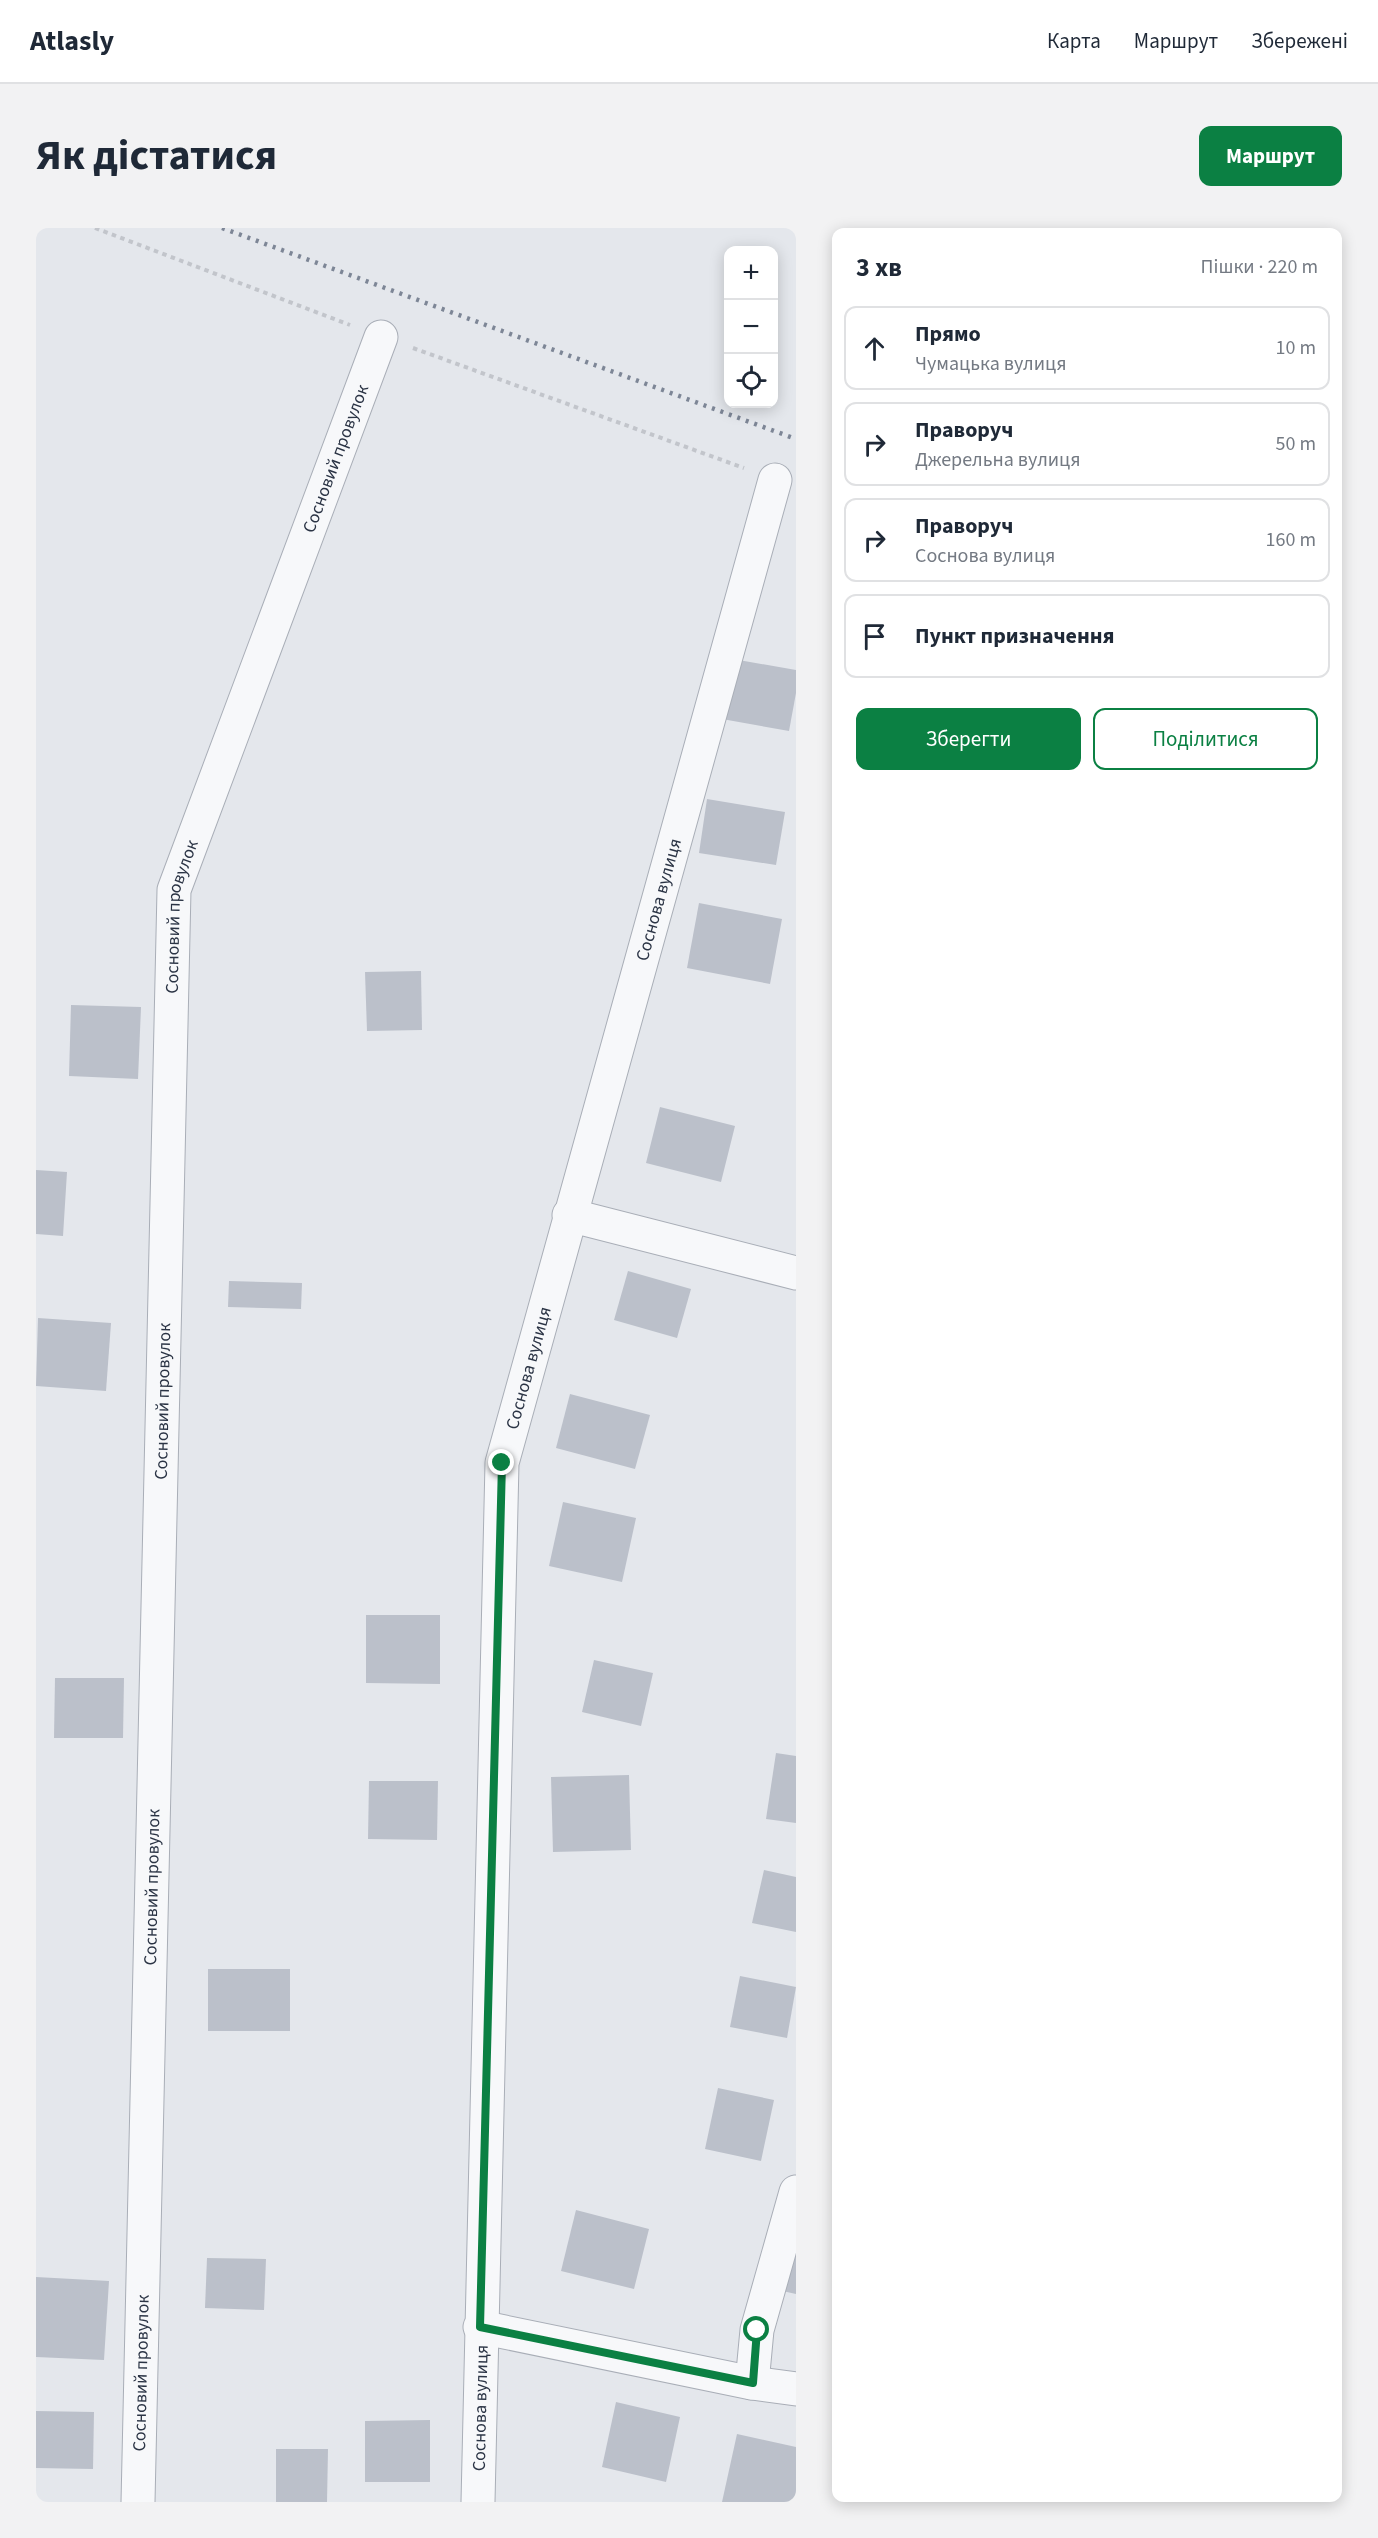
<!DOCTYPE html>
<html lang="uk">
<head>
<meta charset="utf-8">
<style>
	body { margin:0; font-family:"Source Sans 3",sans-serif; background:#f2f2f3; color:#1f2937 }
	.controls { position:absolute; right:18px; top:18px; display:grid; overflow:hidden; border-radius:12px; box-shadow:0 3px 15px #0003 }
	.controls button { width:54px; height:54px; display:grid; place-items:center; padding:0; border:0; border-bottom:2px solid #e0e1e3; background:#fff; color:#1f2937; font:30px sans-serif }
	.stop { position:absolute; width:18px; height:18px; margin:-14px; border:4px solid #0b8043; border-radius:50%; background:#fff }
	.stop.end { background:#0b8043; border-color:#fff; box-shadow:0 2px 6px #0008 }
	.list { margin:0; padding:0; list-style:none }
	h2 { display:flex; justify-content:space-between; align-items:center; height:78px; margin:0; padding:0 24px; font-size:26px }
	h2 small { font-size:20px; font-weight:400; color:#747a83 }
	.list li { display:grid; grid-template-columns:39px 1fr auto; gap:18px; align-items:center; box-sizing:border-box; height:84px; margin:0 12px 12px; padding:0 12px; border:2px solid #e0e1e3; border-radius:12px }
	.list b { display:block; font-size:22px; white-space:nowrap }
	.list p { margin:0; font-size:20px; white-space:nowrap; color:#747a83 }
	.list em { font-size:20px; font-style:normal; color:#747a83 }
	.actions { display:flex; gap:12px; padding:18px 24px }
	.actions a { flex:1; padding:14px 0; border:2px solid #0b8043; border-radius:12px; text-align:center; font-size:21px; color:#0b8043 }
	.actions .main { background:#0b8043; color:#fff }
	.icon { flex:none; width:33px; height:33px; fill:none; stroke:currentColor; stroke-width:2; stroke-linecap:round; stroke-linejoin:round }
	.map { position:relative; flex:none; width:760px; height:2274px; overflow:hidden; border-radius:12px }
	header { display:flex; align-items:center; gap:36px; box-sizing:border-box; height:84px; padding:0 30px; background:#fff; border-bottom:2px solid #e0e1e3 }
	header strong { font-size:28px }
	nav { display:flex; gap:33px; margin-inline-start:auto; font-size:21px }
	.intro { display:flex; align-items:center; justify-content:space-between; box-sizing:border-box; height:144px; padding:0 36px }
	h1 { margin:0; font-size:42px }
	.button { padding:15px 27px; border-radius:12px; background:#0b8043; color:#fff; font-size:21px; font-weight:700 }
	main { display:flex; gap:36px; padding:0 36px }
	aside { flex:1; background:#fff; border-radius:12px; box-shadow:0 3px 15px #0003 }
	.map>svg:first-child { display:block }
	.building { fill:#bbc0ca }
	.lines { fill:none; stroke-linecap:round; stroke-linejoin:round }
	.minor-casing { stroke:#a9aeb7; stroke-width:35 }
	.path { stroke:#c2c5cb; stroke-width:4; stroke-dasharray:4.5 4.5; stroke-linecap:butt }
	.minor { stroke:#f7f8fa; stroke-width:33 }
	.rail { stroke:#7d8696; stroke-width:4.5; stroke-dasharray:3 6; stroke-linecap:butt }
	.route { stroke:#0b8043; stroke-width:8 }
	.labels { text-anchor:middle; stroke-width:4.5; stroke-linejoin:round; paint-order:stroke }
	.street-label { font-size:18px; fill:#2b3445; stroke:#f4f6f9 }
</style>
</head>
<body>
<header>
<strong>Atlasly</strong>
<nav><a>Карта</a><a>Маршрут</a><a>Збережені</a></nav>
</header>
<div class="intro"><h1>Як дістатися</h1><a class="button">Маршрут</a></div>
<main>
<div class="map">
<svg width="760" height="2274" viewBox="0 0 760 2274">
	<rect width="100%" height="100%" fill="#e4e7ec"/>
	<!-- building -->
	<g class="building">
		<polygon points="697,431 760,442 760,465 753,503 686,491"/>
		<polygon points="671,571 749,584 740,637 663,625"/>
		<polygon points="663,675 746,691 734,756 651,740"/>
		<polygon points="385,743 386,802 331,803 329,744"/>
		<polygon points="35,777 105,779 102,851 33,848"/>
		<polygon points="624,879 699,898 685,954 610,935"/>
		<polygon points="0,942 31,944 27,1008 0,1006"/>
		<polygon points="592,1043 655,1061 641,1110 578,1092"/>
		<polygon points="193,1053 266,1055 265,1081 192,1079"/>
		<polygon points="2,1090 75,1095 70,1163 0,1158"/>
		<polygon points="534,1166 614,1187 599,1241 520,1220"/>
		<polygon points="527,1274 600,1290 586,1354 513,1338"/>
		<polygon points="330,1387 404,1387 404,1456 330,1455"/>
		<polygon points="558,1432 617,1445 605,1498 546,1484"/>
		<polygon points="19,1450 88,1450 87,1510 18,1510"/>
		<polygon points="740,1525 760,1528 760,1595 730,1591"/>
		<polygon points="593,1547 595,1622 517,1624 515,1549"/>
		<polygon points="333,1553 402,1553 401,1612 332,1611"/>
		<polygon points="728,1642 760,1649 760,1704 716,1695"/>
		<rect x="172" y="1741" width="82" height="62"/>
		<polygon points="704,1748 760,1759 751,1810 694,1799"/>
		<polygon points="682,1860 738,1872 725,1933 669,1921"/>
		<polygon points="540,1982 613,2001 598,2061 525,2043"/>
		<polygon points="760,1989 760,2066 742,2062"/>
		<polygon points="171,2030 230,2031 228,2082 169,2080"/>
		<polygon points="0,2049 73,2053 68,2132 0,2129"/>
		<polygon points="580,2174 644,2189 630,2254 566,2239"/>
		<polygon points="0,2183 58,2184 57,2241 0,2240"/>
		<polygon points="394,2192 394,2254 329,2254 329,2193"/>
		<polygon points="701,2206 760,2219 760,2274 686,2274"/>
		<polygon points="240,2221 292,2221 291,2274 240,2274"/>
	</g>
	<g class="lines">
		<defs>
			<g id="minor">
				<polyline points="533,987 760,1045"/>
				<polyline points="444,2099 716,2155 760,2161"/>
				<polyline points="716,2155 721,2102 760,1964"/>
				<path id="s1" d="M102 2274 138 662 345 109"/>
				<path id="s2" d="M442 2274 466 1235 739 252"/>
			</g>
		</defs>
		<!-- minor casing -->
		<use href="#minor" class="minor-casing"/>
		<!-- path -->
		<g class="path">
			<polyline points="59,0 314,97"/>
			<polyline points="377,120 708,240"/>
		</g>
		<!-- minor -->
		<use href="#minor" class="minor"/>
		<!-- rail -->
		<polyline class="rail" points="186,0 760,211"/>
	</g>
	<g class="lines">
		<!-- route -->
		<polyline class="route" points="466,1235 444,2099 717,2155 721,2102"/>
	</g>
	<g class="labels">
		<!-- street labels -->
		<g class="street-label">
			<text dy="6" stroke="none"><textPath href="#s1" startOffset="2073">Сосновий провулок</textPath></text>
			<text dy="6" stroke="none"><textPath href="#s2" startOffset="1624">Соснова вулиця</textPath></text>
			<text dy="6" stroke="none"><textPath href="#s1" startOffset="1587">Сосновий провулок</textPath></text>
			<text dy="6" stroke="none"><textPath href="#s2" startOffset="1138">Соснова вулиця</textPath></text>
			<text dy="6" stroke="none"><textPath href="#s1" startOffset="1101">Сосновий провулок</textPath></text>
			<text dy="6" stroke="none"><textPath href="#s1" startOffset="615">Сосновий провулок</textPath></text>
			<text dy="6" stroke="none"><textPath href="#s1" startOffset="129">Сосновий провулок</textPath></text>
			<text dy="6" stroke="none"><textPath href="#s2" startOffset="94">Соснова вулиця</textPath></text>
		</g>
	</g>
</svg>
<div class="controls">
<button>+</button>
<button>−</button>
<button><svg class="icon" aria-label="locate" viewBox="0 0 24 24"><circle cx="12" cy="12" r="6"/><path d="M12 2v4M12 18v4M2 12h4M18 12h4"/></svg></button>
</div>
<div class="stop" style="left:721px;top:2102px"></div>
<div class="stop end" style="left:466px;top:1235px"></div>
</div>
<aside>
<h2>3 хв<small>Пішки · 220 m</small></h2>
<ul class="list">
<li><svg class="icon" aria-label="ahead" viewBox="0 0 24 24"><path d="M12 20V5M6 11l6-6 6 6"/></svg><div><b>Прямо</b><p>Чумацька вулиця</p></div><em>10 m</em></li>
<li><svg class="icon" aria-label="right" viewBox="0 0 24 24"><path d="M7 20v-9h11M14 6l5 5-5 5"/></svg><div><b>Праворуч</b><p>Джерельна вулиця</p></div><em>50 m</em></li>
<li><svg class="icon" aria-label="right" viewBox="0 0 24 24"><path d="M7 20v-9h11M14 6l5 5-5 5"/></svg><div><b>Праворуч</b><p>Соснова вулиця</p></div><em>160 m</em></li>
<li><svg class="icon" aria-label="arrive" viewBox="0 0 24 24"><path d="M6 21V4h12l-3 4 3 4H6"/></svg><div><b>Пункт призначення</b></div></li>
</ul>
<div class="actions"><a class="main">Зберегти</a><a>Поділитися</a></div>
</aside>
</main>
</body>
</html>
